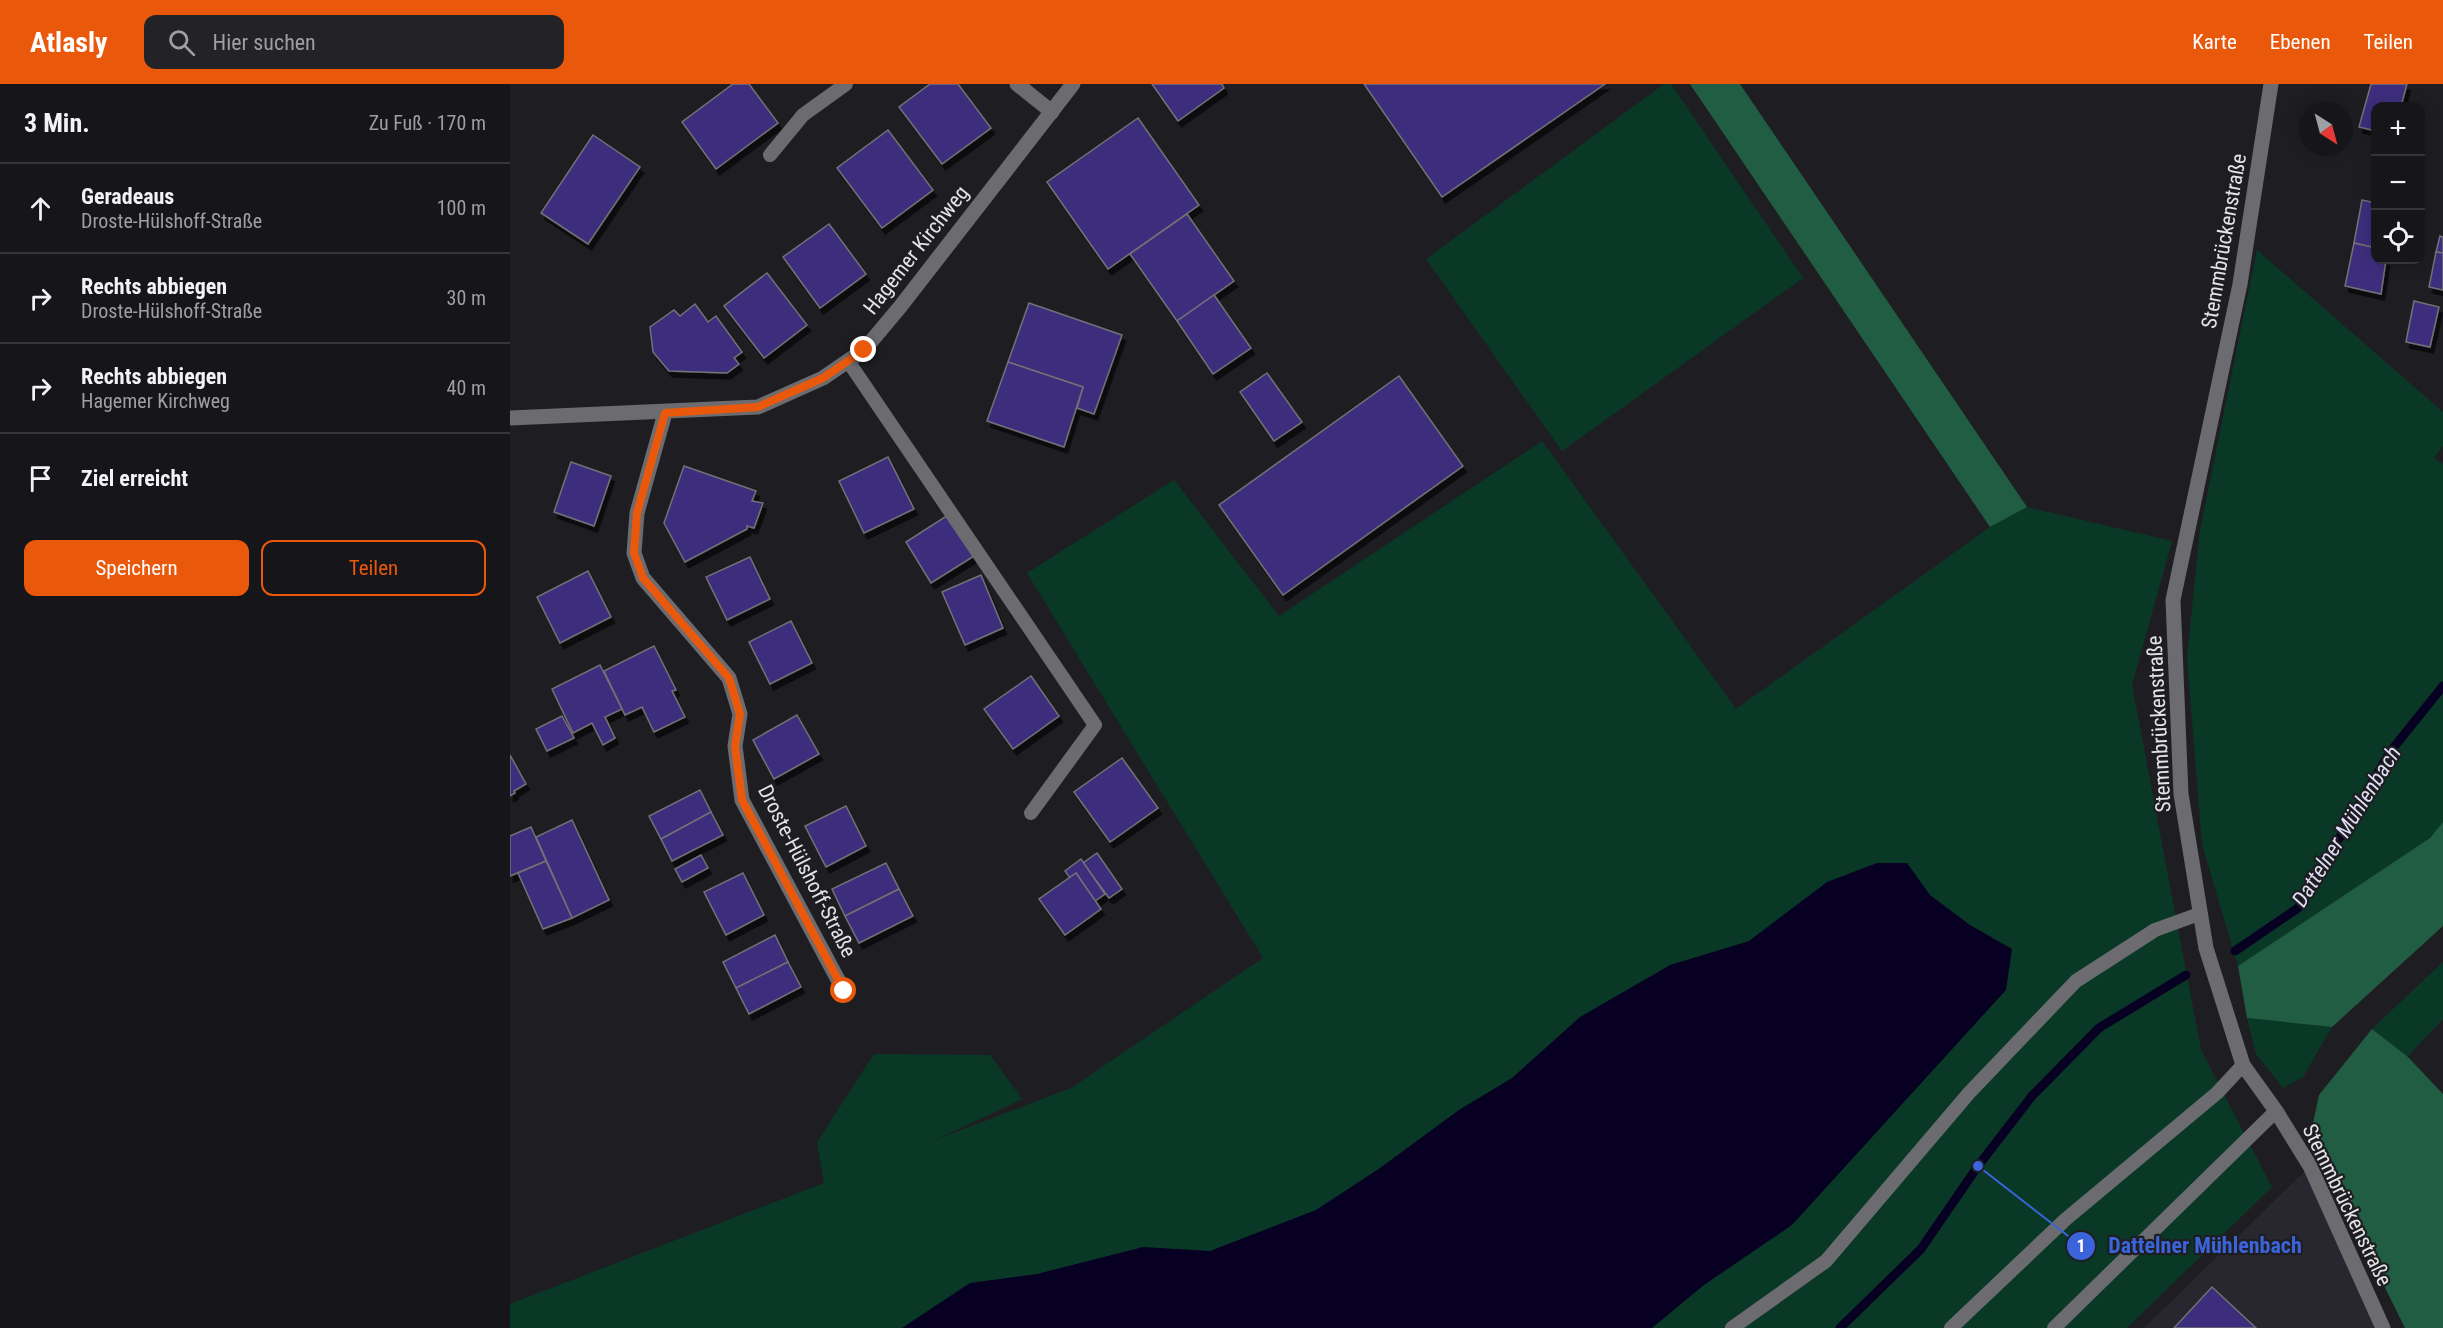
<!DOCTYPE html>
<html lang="de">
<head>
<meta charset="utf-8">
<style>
	body { margin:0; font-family:"Roboto Condensed",sans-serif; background:#232327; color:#f1f3f6 }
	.controls { position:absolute; right:18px; top:18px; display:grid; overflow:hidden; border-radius:12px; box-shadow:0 3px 15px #0003 }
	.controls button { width:54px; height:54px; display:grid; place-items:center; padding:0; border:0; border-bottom:2px solid #353539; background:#16161a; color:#f1f3f6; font:30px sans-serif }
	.compass { position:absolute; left:1789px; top:18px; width:54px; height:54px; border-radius:50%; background:#16161a; box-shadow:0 3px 15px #0003; rotate:144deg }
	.stop { position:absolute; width:18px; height:18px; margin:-14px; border:4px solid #ea580c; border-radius:50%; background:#fff }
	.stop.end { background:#ea580c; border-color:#fff; box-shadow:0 2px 6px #0008 }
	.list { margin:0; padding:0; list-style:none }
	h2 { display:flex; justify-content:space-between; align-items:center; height:78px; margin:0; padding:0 24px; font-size:26px }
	h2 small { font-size:20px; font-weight:400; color:#9e9fa2 }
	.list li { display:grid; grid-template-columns:39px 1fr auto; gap:18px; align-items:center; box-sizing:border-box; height:90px; padding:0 24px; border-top:2px solid #353539 }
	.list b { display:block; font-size:22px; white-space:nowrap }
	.list p { margin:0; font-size:20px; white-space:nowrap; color:#9e9fa2 }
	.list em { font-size:20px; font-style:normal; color:#9e9fa2 }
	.actions { display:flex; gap:12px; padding:18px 24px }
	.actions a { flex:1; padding:14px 0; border:2px solid #ea580c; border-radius:12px; text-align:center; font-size:21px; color:#ea580c }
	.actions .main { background:#ea580c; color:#fff }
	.icon { flex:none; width:33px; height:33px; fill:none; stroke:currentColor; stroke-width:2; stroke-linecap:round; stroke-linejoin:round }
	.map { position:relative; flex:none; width:1933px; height:1244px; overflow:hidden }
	header { display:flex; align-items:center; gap:36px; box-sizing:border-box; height:84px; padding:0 30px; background:#ea580c; color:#fff }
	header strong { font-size:28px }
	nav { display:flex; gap:33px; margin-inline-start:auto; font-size:21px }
	.search { width:420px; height:54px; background:#232327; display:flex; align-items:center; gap:15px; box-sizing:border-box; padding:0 21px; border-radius:12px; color:#9e9fa2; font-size:22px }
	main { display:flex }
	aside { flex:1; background:#16161a }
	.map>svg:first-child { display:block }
	.built { fill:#282730 }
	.green { fill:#093926 }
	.forest { fill:#205d42 }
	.water { fill:#080022 }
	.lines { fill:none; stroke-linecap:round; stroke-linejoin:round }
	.stream { stroke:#080022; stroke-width:9 }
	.building { fill:#3e2d7d; stroke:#727176; stroke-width:1.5; filter:url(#shadow) }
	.service { stroke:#6c6c70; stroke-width:14 }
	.minor { stroke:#6c6c70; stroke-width:15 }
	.route { stroke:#ea580c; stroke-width:8 }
	.labels { text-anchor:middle; stroke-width:4.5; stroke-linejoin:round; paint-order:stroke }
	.street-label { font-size:21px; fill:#e4e4e7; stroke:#1e1e22 }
	.water-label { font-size:22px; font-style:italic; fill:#dfdef6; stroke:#1e1e22 }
	.leader { fill:none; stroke:#3b64da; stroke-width:2 }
	.callout-dot { fill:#3b64da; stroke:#1e1e22; stroke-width:2 }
	.mark-label { font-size:18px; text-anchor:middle; font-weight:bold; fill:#fff }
	.callout-label { font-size:22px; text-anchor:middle; font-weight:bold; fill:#3b64da; stroke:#1e1e22; stroke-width:4.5; stroke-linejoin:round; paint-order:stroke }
</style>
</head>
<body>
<header>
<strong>Atlasly</strong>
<div class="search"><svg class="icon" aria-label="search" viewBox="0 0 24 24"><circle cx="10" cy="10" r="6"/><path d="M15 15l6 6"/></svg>Hier suchen</div>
<nav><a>Karte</a><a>Ebenen</a><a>Teilen</a></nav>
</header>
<main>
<aside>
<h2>3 Min.<small>Zu Fuß · 170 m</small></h2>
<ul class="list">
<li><svg class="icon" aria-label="ahead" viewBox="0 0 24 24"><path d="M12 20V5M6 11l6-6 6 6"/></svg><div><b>Geradeaus</b><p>Droste-Hülshoff-Straße</p></div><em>100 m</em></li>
<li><svg class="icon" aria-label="right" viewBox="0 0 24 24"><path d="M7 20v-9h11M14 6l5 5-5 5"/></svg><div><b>Rechts abbiegen</b><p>Droste-Hülshoff-Straße</p></div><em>30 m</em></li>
<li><svg class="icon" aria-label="right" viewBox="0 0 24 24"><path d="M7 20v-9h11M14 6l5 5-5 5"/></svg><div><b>Rechts abbiegen</b><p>Hagemer Kirchweg</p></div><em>40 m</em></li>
<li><svg class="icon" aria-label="arrive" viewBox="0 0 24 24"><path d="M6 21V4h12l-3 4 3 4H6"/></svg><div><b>Ziel erreicht</b></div></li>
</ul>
<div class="actions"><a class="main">Speichern</a><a>Teilen</a></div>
</aside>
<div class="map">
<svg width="1933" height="1244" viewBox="0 0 1933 1244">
	<defs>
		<filter id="shadow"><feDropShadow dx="3.5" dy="6" stdDeviation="0" flood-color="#0009"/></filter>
	</defs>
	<rect width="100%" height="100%" fill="#1e1e22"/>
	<!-- built -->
	<polygon class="built" points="1800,1082 1874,1244 1634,1244"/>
	<!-- green -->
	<g class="green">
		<polygon points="1154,0 1161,0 1293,194 1052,367 916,175"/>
		<polygon points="1747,166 1933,328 1933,362 1924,374 1933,380 1933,738 1920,754 1728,882 1692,760 1677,574 1690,446"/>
		<polygon points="1032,357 1226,625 1480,443 1517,423 1662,457 1622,601 1691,966 1762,1103 1617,1244 0,1244 0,1220 314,1099 307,1058 364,970 480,971 512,1015 425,1056 561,1004 753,874 517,489 664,396 769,532"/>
		<polygon points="1933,878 1933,935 1897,973 1862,945"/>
		<polygon points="1737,934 1822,943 1793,993 1773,1004 1746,970"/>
	</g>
	<!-- forest -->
	<g class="forest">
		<polygon points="1180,0 1230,0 1517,423 1480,443"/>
		<polygon points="1933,738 1933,842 1822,943 1737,934 1728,882 1920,754"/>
		<polygon points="1862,945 1898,973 1933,1010 1933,1244 1895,1244 1800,1053 1809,1011"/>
	</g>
	<!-- water -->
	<polygon class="water" points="1367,779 1397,779 1420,811 1460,841 1502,865 1496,906 1282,1141 1194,1201 1142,1244 392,1244 460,1199 527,1190 633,1163 700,1167 806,1126 870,1084 949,1026 1002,994 1070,933 1160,881 1239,857 1317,798"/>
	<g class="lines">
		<!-- stream -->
		<g class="stream">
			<polyline points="1725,867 1788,824 1880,668 1933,602"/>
			<polyline points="1330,1244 1411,1165 1468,1082 1522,1012 1589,944 1676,891"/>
		</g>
	</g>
	<!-- building -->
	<g class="building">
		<polygon points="223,0 239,0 268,39 206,85 172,38"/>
		<polygon points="420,0 448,0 481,44 432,80 389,23"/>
		<polygon points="642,0 712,0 714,4 668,37"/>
		<polygon points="854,0 1095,0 932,113"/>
		<polygon points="1861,0 1897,0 1891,22 1866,22 1866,47 1849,43"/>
		<polygon points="628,34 689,121 598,185 537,98"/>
		<polygon points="378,46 423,106 372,144 327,84"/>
		<polygon points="83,51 130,83 78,160 31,129"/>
		<polygon points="1852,116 1866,119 1866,164 1844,159"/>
		<polygon points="677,130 724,197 667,237 620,170"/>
		<polygon points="319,140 356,190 310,224 273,173"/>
		<polygon points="1930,152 1933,153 1933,169 1926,168"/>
		<polygon points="1844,159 1866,164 1866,176 1876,176 1871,210 1835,202"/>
		<polygon points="1926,168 1933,169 1933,206 1919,203"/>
		<polygon points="257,189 297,241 254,274 214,222"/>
		<polygon points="704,211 741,264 703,290 667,237"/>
		<polygon points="1904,217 1929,223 1920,263 1896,258"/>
		<polygon points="519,219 612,251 584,330 567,324 573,303 498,278"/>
		<polygon points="185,220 198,238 206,232 232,268 224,274 229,280 217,289 159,287 143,268 140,243 164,226 170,232"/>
		<polygon points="498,278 573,303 554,363 477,337"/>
		<polygon points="757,289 792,338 764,357 730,308"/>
		<polygon points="889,292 953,382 773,511 709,421"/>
		<polygon points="378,373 404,425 354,449 329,397"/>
		<polygon points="61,378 101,392 84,442 44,428"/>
		<polygon points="174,382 246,407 242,417 253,419 244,444 237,442 237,445 175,478 154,439"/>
		<polygon points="438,431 464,472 421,499 396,458"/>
		<polygon points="240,473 260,515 217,536 196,493"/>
		<polygon points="78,487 101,533 50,559 27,513"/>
		<polygon points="471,491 493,544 455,561 432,508"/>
		<polygon points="281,537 302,579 260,600 239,558"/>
		<polygon points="144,562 166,606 162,607 175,633 144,648 132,623 115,631 94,587"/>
		<polygon points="90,581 112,625 95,633 105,654 93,661 82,639 63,649 42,605"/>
		<polygon points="521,592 549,632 503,665 474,625"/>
		<polygon points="287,631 309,670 264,695 243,656"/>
		<polygon points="52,632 64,654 37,667 26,645"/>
		<polygon points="0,671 16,700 4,707 5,709 0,712"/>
		<polygon points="612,674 648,724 600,758 564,708"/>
		<polygon points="190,706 201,728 151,755 139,732"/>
		<polygon points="336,722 356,762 316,783 295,742"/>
		<polygon points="201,728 213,751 162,777 151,755"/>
		<polygon points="62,736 99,816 62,834 26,753"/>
		<polygon points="21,743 36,777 0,792 0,752"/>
		<polygon points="587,769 612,805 599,814 573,779"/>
		<polygon points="191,771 198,784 172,798 165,785"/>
		<polygon points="571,775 595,810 585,817 566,789 560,794 555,787"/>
		<polygon points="36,777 62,834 33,845 8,789"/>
		<polygon points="376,779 389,805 335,832 322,805"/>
		<polygon points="233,789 254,831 216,851 194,808"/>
		<polygon points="566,789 591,825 555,851 529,815"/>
		<polygon points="389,805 403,832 349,859 335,832"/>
		<polygon points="265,851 278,878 226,904 213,878"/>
		<polygon points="278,878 291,903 239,930 226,904"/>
		<polygon points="1702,1203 1746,1244 1664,1244"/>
	</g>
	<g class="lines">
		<!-- service -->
		<g class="service">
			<polyline points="260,71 293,31 336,0"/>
			<polyline points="338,277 585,641 521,729"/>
			<polyline points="1222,1244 1316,1177 1459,1009 1566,897 1645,846 1689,830"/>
			<polyline points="1441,1244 1556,1135 1707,1009 1733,981"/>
			<polyline points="1544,1244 1766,1027"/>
		</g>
		<!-- minor -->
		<g class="minor">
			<polyline points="507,0 542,28"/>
			<polyline points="1761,0 1730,200 1663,516 1671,710 1696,864 1733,981 1766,1027 1800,1082 1873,1244"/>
			<polyline points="155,329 127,429 124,469 133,494 219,594 230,630 225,662 232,716 334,907"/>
			<polyline points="0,334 248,323 313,294 354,266 390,223 563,0"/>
		</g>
	</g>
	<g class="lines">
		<!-- route -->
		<polyline class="route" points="334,907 232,716 225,662 230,630 219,594 133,494 124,469 127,429 155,329 248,323 313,294 354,266"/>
	</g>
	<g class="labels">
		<!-- street labels -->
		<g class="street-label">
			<text transform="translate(1714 157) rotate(-80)" y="7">Stemmbrückenstraße</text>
			<text transform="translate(406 166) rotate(-52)" y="7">Hagemer Kirchweg</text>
			<text transform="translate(1649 640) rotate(-93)" y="7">Stemmbrückenstraße</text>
			<text transform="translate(297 787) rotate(63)" y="7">Droste-Hülshoff-Straße</text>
			<text transform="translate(1837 1121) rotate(64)" y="7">Stemmbrückenstraße</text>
		</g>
		<!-- water labels -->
		<g class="water-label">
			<text transform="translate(1836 742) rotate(-58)" y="8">Dattelner Mühlenbach</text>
		</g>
	</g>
	<!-- callouts -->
	<path class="leader" d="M1468 1082L1571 1162"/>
	<g class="callout-dot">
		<circle cx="1468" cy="1082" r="6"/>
		<circle cx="1571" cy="1162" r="15"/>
	</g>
	<g class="mark-label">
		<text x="1571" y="1168">1</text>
	</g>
	<g class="callout-label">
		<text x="1695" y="1169">Dattelner Mühlenbach</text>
	</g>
</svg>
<div class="controls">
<button>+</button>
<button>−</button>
<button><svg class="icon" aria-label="locate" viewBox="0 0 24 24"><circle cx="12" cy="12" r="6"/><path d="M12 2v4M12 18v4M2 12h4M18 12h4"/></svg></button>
</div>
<svg class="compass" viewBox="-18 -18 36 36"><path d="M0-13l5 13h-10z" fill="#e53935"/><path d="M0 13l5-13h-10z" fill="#9e9fa2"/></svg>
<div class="stop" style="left:334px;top:907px"></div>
<div class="stop end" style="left:354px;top:266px"></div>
</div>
</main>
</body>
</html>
